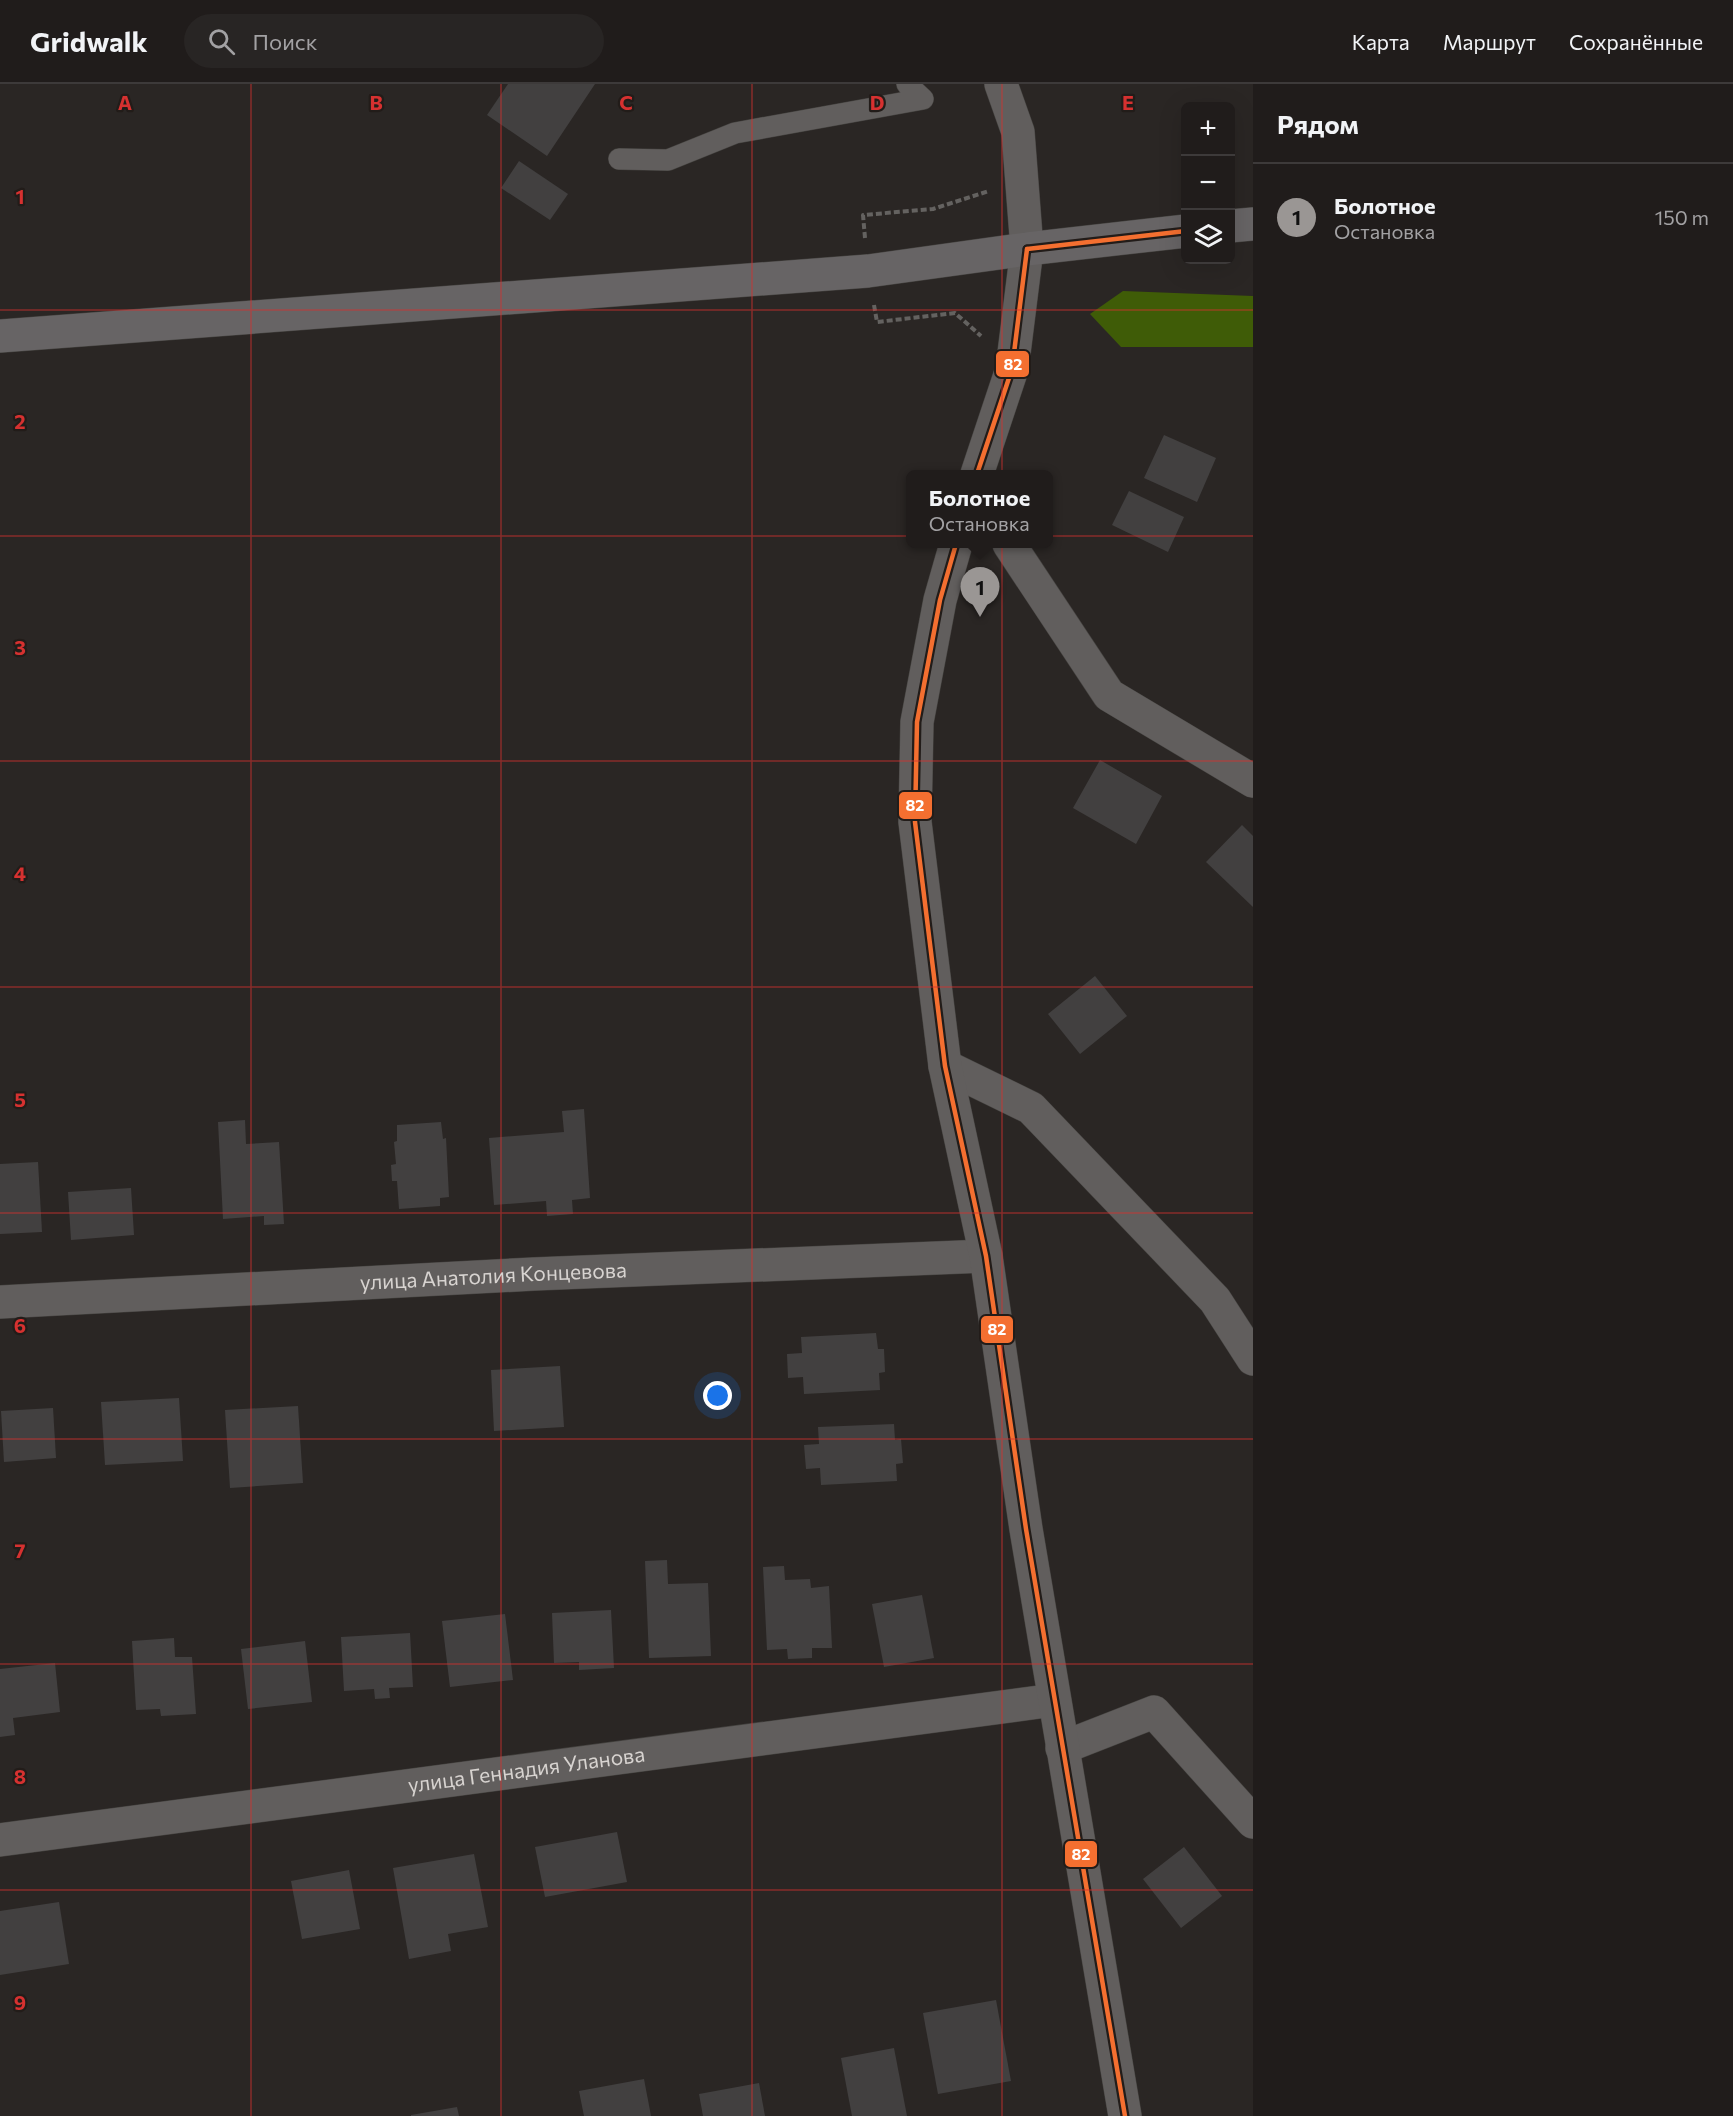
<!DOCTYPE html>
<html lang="ru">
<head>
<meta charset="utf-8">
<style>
	body { margin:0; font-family:Commissioner,sans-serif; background:#282524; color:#f1f3f6 }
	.controls { position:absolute; right:18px; top:18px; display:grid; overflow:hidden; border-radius:9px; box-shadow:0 6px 24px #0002 }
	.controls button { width:54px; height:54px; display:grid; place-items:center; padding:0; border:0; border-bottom:2px solid #3d3a3a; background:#201c1b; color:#f1f3f6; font:30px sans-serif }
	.you { position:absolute; left:718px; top:1312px; width:21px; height:21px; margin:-15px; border:4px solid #fff; border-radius:50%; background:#1a73e8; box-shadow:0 0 0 9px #1a73e833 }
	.badge { display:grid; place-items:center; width:39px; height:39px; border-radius:50%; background:#9a9694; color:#111; font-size:20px; font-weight:700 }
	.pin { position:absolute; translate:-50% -50px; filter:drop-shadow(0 2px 3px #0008) }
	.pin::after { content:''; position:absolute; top:32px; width:21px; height:18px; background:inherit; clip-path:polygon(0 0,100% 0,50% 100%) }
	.popup { position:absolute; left:906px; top:386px; width:147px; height:78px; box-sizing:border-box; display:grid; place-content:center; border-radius:9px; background:#201c1b; filter:drop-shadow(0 2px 4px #0005); font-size:20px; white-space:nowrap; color:#a2a1a3 }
	.popup b { font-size:22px; color:#f1f3f6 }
	.popup::after { content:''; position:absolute; left:50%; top:100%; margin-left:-12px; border:12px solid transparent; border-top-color:#201c1b }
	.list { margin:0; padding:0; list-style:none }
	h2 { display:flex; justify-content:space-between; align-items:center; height:78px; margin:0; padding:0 24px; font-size:26px }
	h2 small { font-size:20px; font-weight:400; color:#a2a1a3 }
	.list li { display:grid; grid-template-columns:39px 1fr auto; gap:18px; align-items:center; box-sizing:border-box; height:108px; padding:0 24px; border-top:2px solid #3d3a3a }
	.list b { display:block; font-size:22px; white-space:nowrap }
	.list p { margin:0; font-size:20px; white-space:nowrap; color:#a2a1a3 }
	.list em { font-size:20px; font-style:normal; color:#a2a1a3 }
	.icon { flex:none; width:33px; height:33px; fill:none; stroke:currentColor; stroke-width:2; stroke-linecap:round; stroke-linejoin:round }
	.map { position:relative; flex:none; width:1253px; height:2032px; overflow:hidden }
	header { display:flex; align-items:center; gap:36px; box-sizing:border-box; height:84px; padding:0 30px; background:#201c1b; border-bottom:2px solid #3d3a3a }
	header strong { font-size:28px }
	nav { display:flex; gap:33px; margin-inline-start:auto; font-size:21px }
	.search { width:420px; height:54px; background:#282524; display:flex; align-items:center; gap:15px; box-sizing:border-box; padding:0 21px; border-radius:33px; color:#a2a1a3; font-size:22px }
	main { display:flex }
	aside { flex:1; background:#201c1b }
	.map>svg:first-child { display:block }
	.forest { fill:#3f5c07 }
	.building { fill:#424040 }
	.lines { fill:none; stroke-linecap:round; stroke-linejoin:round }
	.service-casing { stroke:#454340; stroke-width:22 }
	.minor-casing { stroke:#454340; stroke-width:34 }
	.tertiary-casing { stroke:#454340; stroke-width:34 }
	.secondary-casing { stroke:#454340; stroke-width:34 }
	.path { stroke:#646260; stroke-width:4; stroke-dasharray:6 3; stroke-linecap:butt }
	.service { stroke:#615e5d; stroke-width:21 }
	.minor { stroke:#615e5d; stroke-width:33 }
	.tertiary { stroke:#615e5d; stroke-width:33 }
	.secondary { stroke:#676465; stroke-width:33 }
	.bus-1-casing { stroke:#221c19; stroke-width:9 }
	.bus-1 { stroke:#f46f30; stroke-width:4.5 }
	.grid { fill:none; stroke:#d63130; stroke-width:1.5; stroke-opacity:0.55 }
	.labels { text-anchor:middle; stroke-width:4.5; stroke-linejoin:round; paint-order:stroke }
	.street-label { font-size:21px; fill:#d7d3d0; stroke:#221c19 }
	.grid-label { font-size:20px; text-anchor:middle; font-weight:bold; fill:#d63130; stroke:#221c19; stroke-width:4.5; stroke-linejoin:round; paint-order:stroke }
	.line-badge { stroke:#221c19; stroke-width:2 }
	.badge-label { font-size:16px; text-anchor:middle; font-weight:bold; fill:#fff }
</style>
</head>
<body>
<header>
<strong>Gridwalk</strong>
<div class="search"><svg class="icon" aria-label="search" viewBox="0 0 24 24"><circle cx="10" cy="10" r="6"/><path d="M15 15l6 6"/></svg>Поиск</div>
<nav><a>Карта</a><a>Маршрут</a><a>Сохранённые</a></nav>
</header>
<main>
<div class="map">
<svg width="1253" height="2032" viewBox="0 0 1253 2032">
	<rect width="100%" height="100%" fill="#2a2624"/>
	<!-- forest -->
	<polygon class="forest" points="1123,207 1253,212 1253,263 1121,263 1090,230"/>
	<!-- building -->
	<g class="building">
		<polygon points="508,0 595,0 547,72 487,31"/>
		<polygon points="519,77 568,110 550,136 501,104"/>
		<polygon points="1164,351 1216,374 1197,418 1144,394"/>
		<polygon points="1129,407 1184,433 1168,468 1112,441"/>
		<polygon points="1100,676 1162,712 1136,760 1073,724"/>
		<polygon points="1242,741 1253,752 1253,823 1206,778"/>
		<polygon points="1095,892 1127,932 1080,970 1048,930"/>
		<polygon points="584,1025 590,1114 572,1116 573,1130 547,1132 546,1117 494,1121 489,1054 564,1048 562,1027"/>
		<polygon points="245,1036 246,1060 279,1058 284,1140 264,1141 264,1132 223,1135 218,1038"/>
		<polygon points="441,1038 443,1055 446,1054 449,1113 440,1114 440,1122 399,1125 397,1097 392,1097 391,1081 396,1080 394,1058 397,1057 397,1041"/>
		<polygon points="38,1078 42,1148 0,1150 0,1080"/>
		<polygon points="131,1104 134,1151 71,1156 68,1108"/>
		<polygon points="876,1249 878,1265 884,1265 885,1288 879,1289 880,1306 804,1310 803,1293 788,1294 787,1270 802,1269 801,1253"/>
		<polygon points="560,1282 564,1343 494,1347 491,1286"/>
		<polygon points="179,1314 183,1377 105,1381 101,1318"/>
		<polygon points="298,1322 303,1399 230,1404 225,1326"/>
		<polygon points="53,1324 56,1374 4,1378 1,1327"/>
		<polygon points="894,1340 895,1356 901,1355 903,1379 896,1380 897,1397 821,1401 820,1384 806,1385 804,1361 819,1360 818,1343"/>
		<polygon points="667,1476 668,1500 708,1499 711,1572 649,1574 645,1477"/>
		<polygon points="784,1482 785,1496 810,1495 811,1504 829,1502 832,1564 812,1564 812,1574 788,1575 787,1565 767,1566 763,1483"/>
		<polygon points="922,1511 934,1574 884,1583 872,1520"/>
		<polygon points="611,1526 614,1584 579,1586 579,1578 554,1579 552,1529"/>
		<polygon points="505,1530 513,1596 450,1603 442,1537"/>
		<polygon points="410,1549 413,1603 389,1604 390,1614 375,1615 374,1605 344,1607 341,1553"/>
		<polygon points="174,1554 175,1573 192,1573 196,1630 161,1632 160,1625 136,1626 132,1557"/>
		<polygon points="305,1557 312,1618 248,1625 241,1565"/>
		<polygon points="55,1579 60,1628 13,1634 15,1651 0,1653 0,1585"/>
		<polygon points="617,1748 627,1798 545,1813 535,1763"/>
		<polygon points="1184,1763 1222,1812 1181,1844 1143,1795"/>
		<polygon points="474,1770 488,1843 448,1850 451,1867 409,1875 393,1784"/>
		<polygon points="349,1786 360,1845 302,1855 291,1797"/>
		<polygon points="59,1818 69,1880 0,1891 0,1827"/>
		<polygon points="996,1916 1011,1997 938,2010 923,1929"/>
		<polygon points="894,1964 907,2032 852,2032 841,1974"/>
		<polygon points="644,1995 651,2032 584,2032 579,2007"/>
		<polygon points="759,1999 765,2032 703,2032 699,2010"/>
		<polygon points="457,2023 459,2032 411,2032 411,2031"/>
	</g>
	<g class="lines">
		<defs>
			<polyline id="service" points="619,75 668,76 735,49 923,15 907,0"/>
			<g id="minor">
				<polyline points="1001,0 1018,48 1027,165"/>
				<polyline points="1009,460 1109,611 1253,697"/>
				<polyline points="945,982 1031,1024 1215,1216 1253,1275"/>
				<path id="s1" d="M0 1218 534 1190 986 1172"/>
				<polyline points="1062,1664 1154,1628 1253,1738"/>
				<path id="s2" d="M0 1756 1054 1616"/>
			</g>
			<g id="tertiary">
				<polyline points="977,390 1012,285 1027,165"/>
				<polyline points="956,460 940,516 917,638 915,738 945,982 986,1172 1026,1445 1125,2032"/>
			</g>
			<g id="secondary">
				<polyline points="1230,142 1253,140"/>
				<polyline points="0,252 868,187 1027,165 1186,147"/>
			</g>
		</defs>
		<!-- service casing -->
		<use href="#service" class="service-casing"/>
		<!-- minor casing -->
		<use href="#minor" class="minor-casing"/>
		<!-- tertiary casing -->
		<use href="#tertiary" class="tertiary-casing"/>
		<!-- secondary casing -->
		<use href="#secondary" class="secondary-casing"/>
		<!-- path -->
		<g class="path">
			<polyline points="865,154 863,131 933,125 989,107"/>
			<polyline points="874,221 877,238 955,229 981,252"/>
		</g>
		<!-- service -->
		<use href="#service" class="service"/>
		<!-- minor -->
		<use href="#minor" class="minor"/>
		<!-- tertiary -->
		<use href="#tertiary" class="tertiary"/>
		<!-- secondary -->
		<use href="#secondary" class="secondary"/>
		<defs>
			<g id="bus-1">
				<polyline points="1027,165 1186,147"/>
				<polyline points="977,390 1012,285 1027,165"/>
				<polyline points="956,460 940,516 917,638 915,738 945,982 986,1172 1026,1445 1125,2032"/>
			</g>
		</defs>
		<!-- bus-1 casing -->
		<use href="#bus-1" class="bus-1-casing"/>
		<!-- bus-1 -->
		<use href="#bus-1" class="bus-1"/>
	</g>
	<!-- grid -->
	<path class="grid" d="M251 0V2032M501 0V2032M752 0V2032M1002 0V2032M0 226H1253M0 452H1253M0 677H1253M0 903H1253M0 1129H1253M0 1355H1253M0 1580H1253M0 1806H1253"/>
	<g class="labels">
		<!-- street labels -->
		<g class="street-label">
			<text dy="7" stroke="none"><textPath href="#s1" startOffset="494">улица Анатолия Концевова</textPath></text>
			<text dy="7" stroke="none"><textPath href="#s2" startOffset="531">улица Геннадия Уланова</textPath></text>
		</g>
	</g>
	<g class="grid-label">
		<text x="125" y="26">A</text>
		<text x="376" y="26">B</text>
		<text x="626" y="26">C</text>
		<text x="877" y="26">D</text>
		<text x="1128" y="26">E</text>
		<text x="20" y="120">1</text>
		<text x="20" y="345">2</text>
		<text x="20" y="571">3</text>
		<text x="20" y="797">4</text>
		<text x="20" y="1023">5</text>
		<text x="20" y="1249">6</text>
		<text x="20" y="1474">7</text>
		<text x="20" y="1700">8</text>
		<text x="20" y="1926">9</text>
	</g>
	<g class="line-badge">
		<rect x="995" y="266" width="35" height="28" rx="6" fill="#f46f30"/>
		<rect x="898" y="707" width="35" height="29" rx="6" fill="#f46f30"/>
		<rect x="980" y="1231" width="34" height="29" rx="6" fill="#f46f30"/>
		<rect x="1064" y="1756" width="34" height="28" rx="6" fill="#f46f30"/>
	</g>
	<g class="badge-label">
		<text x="1013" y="286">82</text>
		<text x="915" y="727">82</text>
		<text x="997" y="1251">82</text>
		<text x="1081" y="1776">82</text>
	</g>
</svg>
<div class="controls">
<button>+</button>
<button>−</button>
<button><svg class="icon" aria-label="layers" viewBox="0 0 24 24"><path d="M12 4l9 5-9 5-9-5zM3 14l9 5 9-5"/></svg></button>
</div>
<div class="you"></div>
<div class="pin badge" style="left:980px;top:533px">1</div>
<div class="popup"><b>Болотное</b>Остановка</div>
</div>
<aside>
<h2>Рядом<small></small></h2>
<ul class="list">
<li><span class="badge">1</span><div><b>Болотное</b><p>Остановка</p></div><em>150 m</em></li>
</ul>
</aside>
</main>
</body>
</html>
